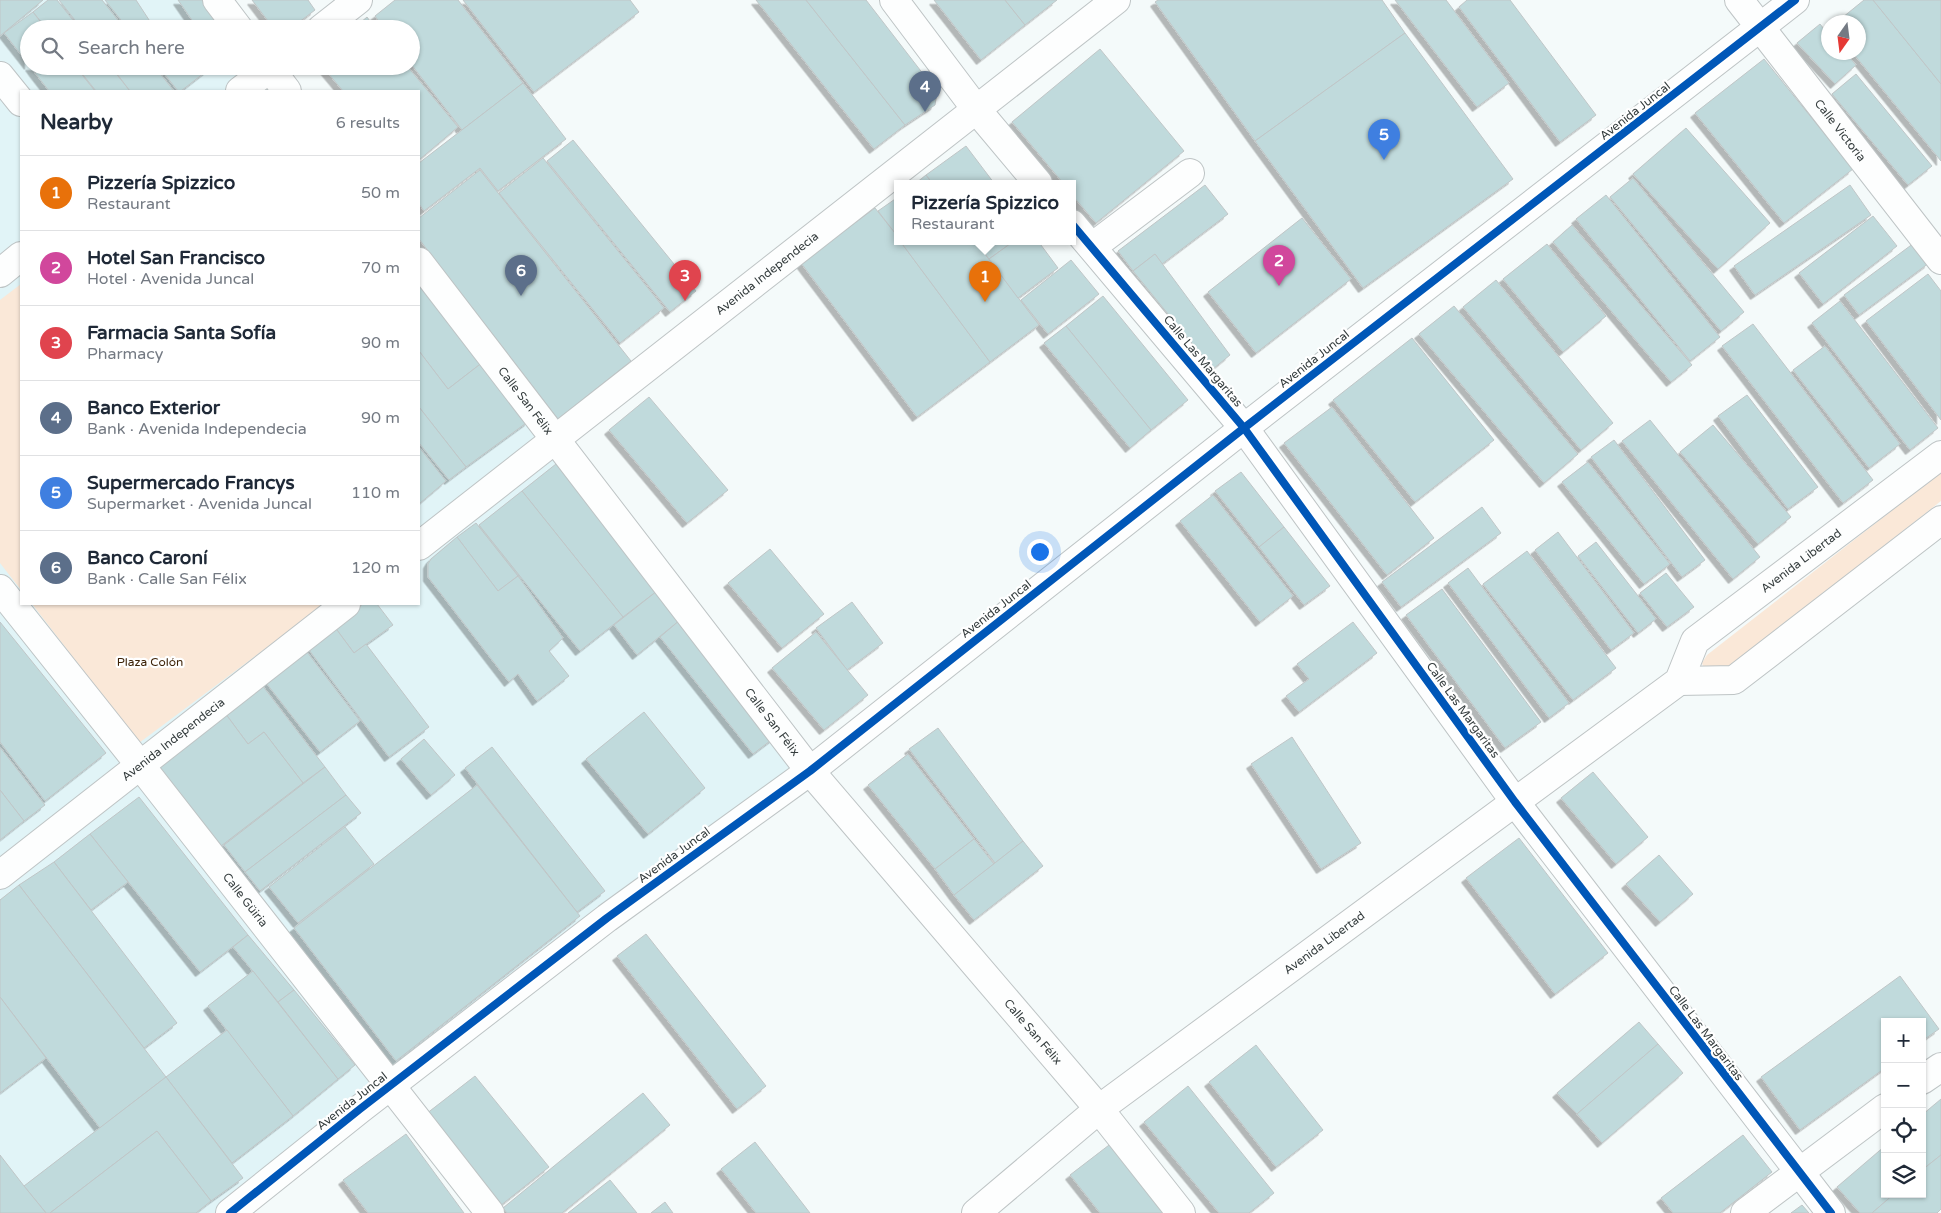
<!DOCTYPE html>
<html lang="en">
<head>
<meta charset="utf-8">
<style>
	body { margin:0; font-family:"Varela Round",sans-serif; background:#f2f2f3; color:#1f2937 }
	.controls { position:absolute; right:15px; bottom:15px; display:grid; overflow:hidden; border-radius:0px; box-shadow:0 1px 4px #0004 }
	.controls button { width:45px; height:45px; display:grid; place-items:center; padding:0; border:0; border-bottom:1px solid #e0e1e3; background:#fff; color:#1f2937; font:25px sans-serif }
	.compass { position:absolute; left:1821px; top:15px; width:45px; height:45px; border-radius:50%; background:#fff; box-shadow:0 1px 4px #0004; rotate:194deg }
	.you { position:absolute; left:1039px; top:551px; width:18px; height:18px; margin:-12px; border:4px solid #fff; border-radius:50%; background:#1a73e8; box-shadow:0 0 0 8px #1a73e833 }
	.badge { display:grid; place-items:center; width:32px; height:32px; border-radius:50%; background:#787f80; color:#fff; font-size:16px; font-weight:700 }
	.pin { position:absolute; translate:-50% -41px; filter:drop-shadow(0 1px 2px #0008) }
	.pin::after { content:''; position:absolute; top:26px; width:18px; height:15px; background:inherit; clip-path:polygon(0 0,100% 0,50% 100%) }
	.popup { position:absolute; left:894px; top:180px; width:182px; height:65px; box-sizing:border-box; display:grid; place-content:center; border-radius:0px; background:#fff; filter:drop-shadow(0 1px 4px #0005); font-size:16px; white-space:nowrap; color:#747a83 }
	.popup b { font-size:19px; color:#1f2937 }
	.popup::after { content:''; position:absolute; left:50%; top:100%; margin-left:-10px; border:10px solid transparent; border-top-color:#fff }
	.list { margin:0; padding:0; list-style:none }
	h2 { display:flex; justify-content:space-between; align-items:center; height:65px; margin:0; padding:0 20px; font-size:21px }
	h2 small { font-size:16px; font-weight:400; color:#747a83 }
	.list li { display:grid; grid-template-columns:32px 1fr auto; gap:15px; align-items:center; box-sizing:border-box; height:75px; padding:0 20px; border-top:1px solid #e0e1e3 }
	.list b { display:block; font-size:19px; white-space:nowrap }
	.list p { margin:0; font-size:16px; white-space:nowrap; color:#747a83 }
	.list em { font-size:16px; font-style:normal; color:#747a83 }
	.icon { flex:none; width:28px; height:28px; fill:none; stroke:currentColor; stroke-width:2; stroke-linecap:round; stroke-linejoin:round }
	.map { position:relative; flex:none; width:1941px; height:1213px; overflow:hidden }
	.search { position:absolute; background:#fff; box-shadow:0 1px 4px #0004; left:20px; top:20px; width:400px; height:55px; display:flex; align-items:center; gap:12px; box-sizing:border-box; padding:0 18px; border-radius:28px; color:#747a83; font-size:19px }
	.panel { position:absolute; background:#fff; box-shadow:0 1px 4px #0004; left:20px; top:90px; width:400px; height:515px; border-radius:0px }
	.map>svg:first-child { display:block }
	.built { fill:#e1f4f7 }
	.green { fill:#fae8d8 }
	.building { fill:#c0dadc; stroke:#c0c6c7; filter:url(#shadow) }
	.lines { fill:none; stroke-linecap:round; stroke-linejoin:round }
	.minor-casing { stroke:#bec4c5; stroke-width:30 }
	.minor { stroke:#fdfefe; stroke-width:28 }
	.cycleway-casing { stroke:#fff; stroke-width:11 }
	.cycleway { stroke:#0057b8; stroke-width:8 }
	.labels { text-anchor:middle; stroke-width:4.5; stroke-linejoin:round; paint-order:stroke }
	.street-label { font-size:12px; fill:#353d3e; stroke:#fff }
	.park-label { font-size:12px; fill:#3d2308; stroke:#fff }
</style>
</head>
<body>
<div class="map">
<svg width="1941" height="1213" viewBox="0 0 1941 1213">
	<defs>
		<filter id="shadow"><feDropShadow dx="-4.5" dy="4.5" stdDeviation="0" flood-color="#0004"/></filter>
	</defs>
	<rect width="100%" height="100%" fill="#f4fafa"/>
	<!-- built -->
	<polygon class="built" points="0,0 217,0 239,29 29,29 29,66 268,66 287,91 21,91 21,604 419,604 419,263 810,771 227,1213 0,1213"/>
	<!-- green -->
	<g class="green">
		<polygon points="21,284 21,590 0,563 0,300"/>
		<polygon points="1941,472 1941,501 1727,670 1705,672 1702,663 1707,655"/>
		<polygon points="32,604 325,604 139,743"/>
	</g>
	<!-- building -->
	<g class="building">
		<polygon points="0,0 43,0 0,36"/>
		<polygon points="48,0 57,0 80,29 47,29 33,12"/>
		<polygon points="59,0 102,0 125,29 82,29"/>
		<polygon points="105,0 136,0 155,29 128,29"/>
		<polygon points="178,0 210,0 232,29 192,29 196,26"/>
		<polygon points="252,0 308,0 315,10 290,29 274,29"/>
		<polygon points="395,0 458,0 523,83 462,130 411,64 411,29 384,29 375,16"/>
		<polygon points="463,0 630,0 639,12 534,92"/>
		<polygon points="756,0 806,0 905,125 874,149"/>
		<polygon points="806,0 866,0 934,88 937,93 935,105 905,125"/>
		<polygon points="934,0 1005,0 1025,25 981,60"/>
		<polygon points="1005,0 1057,0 1025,25"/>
		<polygon points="1158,0 1382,0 1405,33 1255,141 1155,2"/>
		<polygon points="1395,0 1446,0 1509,83 1477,107"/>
		<polygon points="1467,0 1510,0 1596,115 1560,142 1459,7"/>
		<polygon points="1864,0 1873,0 1941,84 1941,161 1852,52 1858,52 1858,22 1837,22"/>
		<polygon points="1873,0 1941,0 1941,84"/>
		<polygon points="33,12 46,29 29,29 29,65 4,33"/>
		<polygon points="367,17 376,29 353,29"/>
		<polygon points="1820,24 1828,34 1828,52 1845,52 1856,65 1835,84 1797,43"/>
		<polygon points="1405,33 1513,179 1363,288 1255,141"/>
		<polygon points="1100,49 1184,151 1096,223 1072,195 1072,183 1063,183 1012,122"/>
		<polygon points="1764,59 1853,169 1784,223 1695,113"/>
		<polygon points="30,66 43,66 35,73"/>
		<polygon points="43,66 75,66 95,91 49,91 35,73"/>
		<polygon points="76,66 110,66 130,91 96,91"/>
		<polygon points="111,66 154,66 174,91 130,91"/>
		<polygon points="158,66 213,66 181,91 178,91"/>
		<polygon points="322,66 407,66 458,127 419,160 419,91 343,91"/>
		<polygon points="1856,74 1932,166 1908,185 1832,94"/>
		<polygon points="523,83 566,139 498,191 480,168 424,211 419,204 419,163"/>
		<polygon points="1686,128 1770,223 1718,269 1633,174"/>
		<polygon points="573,140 696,291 670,312 547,161"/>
		<polygon points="966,146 994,183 932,183 926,175"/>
		<polygon points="543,158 664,308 620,343 499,193"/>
		<polygon points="480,170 631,361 558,419 419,239 419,218"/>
		<polygon points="926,175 932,183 916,183"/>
		<polygon points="1633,178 1744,312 1721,331 1610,197"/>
		<polygon points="1205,185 1228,214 1162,264 1155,254 1133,271 1118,251"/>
		<polygon points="1850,185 1871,215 1755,295 1734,266"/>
		<polygon points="1606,195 1720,337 1690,361 1576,219"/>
		<polygon points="898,197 898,237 878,211"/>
		<polygon points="875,208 898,237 898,241 900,241 990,362 917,417 801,263"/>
		<polygon points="1873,216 1897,246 1823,304 1799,273"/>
		<polygon points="1302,218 1351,279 1256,353 1208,292"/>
		<polygon points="1572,225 1692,365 1671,382 1553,242"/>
		<polygon points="900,241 975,241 1039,325 990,362"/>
		<polygon points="975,241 1014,241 989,259"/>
		<polygon points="1014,241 1038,241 1058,268 1018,298 989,259"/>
		<polygon points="1914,243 1929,263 1859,315 1844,295"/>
		<polygon points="1547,244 1606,316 1563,352 1503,279"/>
		<polygon points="1155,254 1230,355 1213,369 1133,271"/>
		<polygon points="1071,260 1099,294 1048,334 1021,300"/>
		<polygon points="1928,274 1941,291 1941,420 1866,321"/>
		<polygon points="419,280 483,362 448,389 419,351"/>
		<polygon points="1496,280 1613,423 1581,450 1463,307"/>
		<polygon points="1103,296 1188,400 1151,430 1066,326"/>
		<polygon points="1840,301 1938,428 1910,450 1812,323"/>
		<polygon points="1454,306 1578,454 1544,483 1419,334"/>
		<polygon points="1753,324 1873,480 1843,503 1722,346"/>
		<polygon points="1066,326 1151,430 1130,448 1044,343"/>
		<polygon points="1412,338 1494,440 1415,502 1333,400"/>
		<polygon points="1825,346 1900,444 1869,468 1793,370"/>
		<polygon points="419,351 448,389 483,362 529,421 466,467 419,407"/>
		<polygon points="1747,395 1818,487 1788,509 1718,416"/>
		<polygon points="649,397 728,490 687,523 609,430"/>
		<polygon points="419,407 466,467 449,480 419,443"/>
		<polygon points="1332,407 1434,538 1387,575 1284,443"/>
		<polygon points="1650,420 1760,557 1733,579 1622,441"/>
		<polygon points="1713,425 1791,517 1758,544 1680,452"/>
		<polygon points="1614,440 1705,560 1682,577 1591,457"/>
		<polygon points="419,447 446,481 419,504"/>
		<polygon points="1588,462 1670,564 1644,584 1562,482"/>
		<polygon points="556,464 657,591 623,617 522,491"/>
		<polygon points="1241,472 1284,527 1259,547 1215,491"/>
		<polygon points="522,491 623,617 580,651 479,525"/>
		<polygon points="1213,495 1293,596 1260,622 1180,521"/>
		<polygon points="1482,507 1501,533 1401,607 1382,582"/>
		<polygon points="476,523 518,576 498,591 457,537"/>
		<polygon points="1284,527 1330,586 1304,605 1259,547"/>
		<polygon points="1558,532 1634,633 1611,650 1535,550"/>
		<polygon points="457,537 498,591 518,576 563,638 549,651 569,676 537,701 518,674 509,682 428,577 428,564 431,559"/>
		<polygon points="1596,542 1656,619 1638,633 1578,556"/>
		<polygon points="770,549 824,614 782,648 728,583"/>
		<polygon points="1527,551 1616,668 1573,700 1483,584"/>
		<polygon points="1468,568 1569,703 1549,718 1448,583"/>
		<polygon points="1666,573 1694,607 1667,627 1640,593"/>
		<polygon points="1442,589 1541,722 1505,748 1406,615"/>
		<polygon points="657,591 680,620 637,655 614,625"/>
		<polygon points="852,602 883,643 847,670 816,628"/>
		<polygon points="363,604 377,604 393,625 354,653 334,626"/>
		<polygon points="680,620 774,738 753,754 660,637"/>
		<polygon points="0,622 106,753 45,801 0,742"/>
		<polygon points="1353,622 1377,653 1299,712 1286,696 1309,679 1297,664"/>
		<polygon points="334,626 354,653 366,644 429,727 389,757 306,646"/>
		<polygon points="816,632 868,695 824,730 772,668"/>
		<polygon points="304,648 360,721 320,752 263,679"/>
		<polygon points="262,685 325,767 303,783 264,732 248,744 225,713"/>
		<polygon points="644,712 705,788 648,834 586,759"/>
		<polygon points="225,713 248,744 264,732 303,783 221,846 157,764"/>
		<polygon points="938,728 1023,841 995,863 909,749"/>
		<polygon points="1292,737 1361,843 1321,869 1251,764"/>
		<polygon points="424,739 455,775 431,795 401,759"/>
		<polygon points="0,747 45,805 24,821 0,790"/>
		<polygon points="492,747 605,891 577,912 465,768"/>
		<polygon points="908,754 974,839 935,869 868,785"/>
		<polygon points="325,767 346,795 245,872 224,845"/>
		<polygon points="1593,772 1648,837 1616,864 1561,798"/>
		<polygon points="477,785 580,916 396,1061 294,928"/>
		<polygon points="0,790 24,821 0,840"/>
		<polygon points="346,795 361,813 260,891 245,872"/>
		<polygon points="139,797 248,935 200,972 90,834"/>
		<polygon points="345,827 374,864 298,923 269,887"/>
		<polygon points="90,834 128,882 91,910 54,862"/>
		<polygon points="1519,838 1608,953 1555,994 1466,878"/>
		<polygon points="974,839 994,864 954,895 935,869"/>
		<polygon points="1023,841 1043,866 974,920 954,895"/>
		<polygon points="1659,855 1693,894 1660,922 1626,884"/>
		<polygon points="54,862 177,1023 144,1048 19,885"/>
		<polygon points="19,885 166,1077 100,1128 0,997 0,900"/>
		<polygon points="646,934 766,1086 737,1109 617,956"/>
		<polygon points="248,935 294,990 278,1002 233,947"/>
		<polygon points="253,971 338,1079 293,1116 208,1006"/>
		<polygon points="1900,976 1939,1029 1922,1041 1922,1022 1885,1022 1885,1068 1800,1130 1761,1077"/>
		<polygon points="294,990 355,1065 338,1079 278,1002"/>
		<polygon points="0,997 46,1058 0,1093"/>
		<polygon points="1639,1022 1658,1044 1577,1114 1557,1093"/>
		<polygon points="227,1030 293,1116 232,1163 166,1077"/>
		<polygon points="1658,1044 1683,1073 1602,1143 1577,1114"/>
		<polygon points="1256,1045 1323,1130 1276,1167 1209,1082"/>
		<polygon points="475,1076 549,1167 500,1206 426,1114"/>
		<polygon points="166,1077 243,1178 211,1201 157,1131 50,1213 46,1213 24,1186"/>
		<polygon points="1188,1086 1274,1193 1249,1213 1219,1213 1144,1122"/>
		<polygon points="643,1093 670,1125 562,1213 507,1213 503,1208"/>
		<polygon points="1941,1099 1941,1155 1922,1170 1922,1115"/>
		<polygon points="157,1131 211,1201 196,1213 50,1213"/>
		<polygon points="406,1134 464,1213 368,1213 343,1180"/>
		<polygon points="1743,1135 1772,1172 1720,1213 1673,1213 1661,1198"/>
		<polygon points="755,1142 810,1213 756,1213 721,1169"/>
		<polygon points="1113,1142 1168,1213 1100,1213 1070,1175"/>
		<polygon points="1885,1146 1885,1194 1894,1194 1872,1213 1860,1213 1837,1187"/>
		<polygon points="0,1155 24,1186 46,1213 0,1213"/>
		<polygon points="1941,1155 1941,1209 1937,1213 1872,1213 1894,1194 1922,1194 1922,1170"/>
		<polygon points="610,1180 637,1213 568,1213"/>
		<polygon points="665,1202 673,1213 651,1213"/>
		<polygon points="1802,1205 1809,1213 1791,1213"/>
	</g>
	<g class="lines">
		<defs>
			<g id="minor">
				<polyline points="217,0 239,29"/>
				<polyline points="894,0 976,109 1038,183"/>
				<path id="s1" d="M1739 0 1941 260"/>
				<polyline points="321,29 358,0"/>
				<polyline points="268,66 287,91"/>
				<polyline points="0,76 21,102"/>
				<polyline points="240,91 273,66"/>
				<polyline points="1072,224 1244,428 1515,802 1831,1213"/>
				<polyline points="1092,247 1190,173"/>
				<path id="s2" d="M419 262 810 771 1099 1109 1181 1213"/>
				<polyline points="0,273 21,256"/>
				<path id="s3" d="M419 546 1116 0"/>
				<path id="s4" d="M0 589 140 765 490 1213"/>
				<polyline points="1679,681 1734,680 1941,520"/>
				<path id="s5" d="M0 875 346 604"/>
				<polyline points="1922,1080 1941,1067"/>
				<polyline points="230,1213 360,1109 607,918 810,771 1244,428 1795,0"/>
				<path id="s6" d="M976 1213 1099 1109 1679 681 1695 641 1941 455"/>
				<polyline points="1745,1213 1885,1108"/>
			</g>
		</defs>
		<!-- minor casing -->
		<use href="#minor" class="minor-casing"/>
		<!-- minor -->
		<use href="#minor" class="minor"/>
		<defs>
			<g id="cycleway">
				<polyline points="1072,224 1244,428 1515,802 1831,1213"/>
				<polyline points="230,1213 360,1109 607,918 810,771 1244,428 1795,0"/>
			</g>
		</defs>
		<!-- cycleway casing -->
		<use href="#cycleway" class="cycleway-casing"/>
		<!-- cycleway -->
		<use href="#cycleway" class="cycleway"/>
	</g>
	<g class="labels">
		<!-- street labels -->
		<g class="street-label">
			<text transform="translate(1635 111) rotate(-38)" y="4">Avenida Juncal</text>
			<text dy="4" stroke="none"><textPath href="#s1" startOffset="165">Calle Victoria</textPath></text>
			<text dy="4" stroke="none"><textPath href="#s3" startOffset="442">Avenida Independecia</textPath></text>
			<text transform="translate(1314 359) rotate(-38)" y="4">Avenida Juncal</text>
			<text transform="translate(1203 361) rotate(50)" y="4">Calle Las Margaritas</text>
			<text dy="4" stroke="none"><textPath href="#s2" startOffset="175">Calle San Félix</textPath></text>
			<text dy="4" stroke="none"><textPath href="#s6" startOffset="1058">Avenida Libertad</textPath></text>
			<text transform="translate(996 609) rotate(-38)" y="4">Avenida Juncal</text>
			<text transform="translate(1463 710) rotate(54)" y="4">Calle Las Margaritas</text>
			<text dy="4" stroke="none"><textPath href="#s2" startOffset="580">Calle San Félix</textPath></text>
			<text dy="4" stroke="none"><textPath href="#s5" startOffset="220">Avenida Independecia</textPath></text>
			<text transform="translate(674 855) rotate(-36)" y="4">Avenida Juncal</text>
			<text dy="4" stroke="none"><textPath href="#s4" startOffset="396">Calle Güiria</textPath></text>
			<text dy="4" stroke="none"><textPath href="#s6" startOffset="441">Avenida Libertad</textPath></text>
			<text dy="4" stroke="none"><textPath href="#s2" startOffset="985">Calle San Félix</textPath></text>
			<text transform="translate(1706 1033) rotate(53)" y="4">Calle Las Margaritas</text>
			<text transform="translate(352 1101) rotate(-38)" y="4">Avenida Juncal</text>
		</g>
		<!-- park labels -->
		<g class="park-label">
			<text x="150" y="666">Plaza Colón</text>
		</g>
	</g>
</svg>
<div class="controls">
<button>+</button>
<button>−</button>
<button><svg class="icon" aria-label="locate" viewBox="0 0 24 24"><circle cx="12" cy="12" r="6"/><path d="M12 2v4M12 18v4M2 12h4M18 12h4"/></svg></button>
<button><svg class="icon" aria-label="layers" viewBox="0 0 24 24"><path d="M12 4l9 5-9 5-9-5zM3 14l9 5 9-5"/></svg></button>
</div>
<svg class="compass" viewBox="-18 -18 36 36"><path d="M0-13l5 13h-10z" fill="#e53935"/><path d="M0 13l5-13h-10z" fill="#747a83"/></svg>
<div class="you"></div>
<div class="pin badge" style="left:985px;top:302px;background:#e8710a">1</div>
<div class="popup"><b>Pizzería Spizzico</b>Restaurant</div>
<div class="pin badge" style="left:1279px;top:286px;background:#d1479c">2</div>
<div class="pin badge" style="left:685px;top:301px;background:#e0444e">3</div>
<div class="pin badge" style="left:925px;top:112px;background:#5c6f8a">4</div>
<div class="pin badge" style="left:1384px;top:160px;background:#3f7fe0">5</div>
<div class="pin badge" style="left:521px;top:296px;background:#5c6f8a">6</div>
<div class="search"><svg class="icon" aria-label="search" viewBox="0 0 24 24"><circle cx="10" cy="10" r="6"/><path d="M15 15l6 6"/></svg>Search here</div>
<section class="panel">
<h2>Nearby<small>6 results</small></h2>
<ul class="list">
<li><span class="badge" style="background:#e8710a">1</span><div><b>Pizzería Spizzico</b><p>Restaurant</p></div><em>50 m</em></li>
<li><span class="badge" style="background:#d1479c">2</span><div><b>Hotel San Francisco</b><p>Hotel · Avenida Juncal</p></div><em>70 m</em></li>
<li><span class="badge" style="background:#e0444e">3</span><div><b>Farmacia Santa Sofía</b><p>Pharmacy</p></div><em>90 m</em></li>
<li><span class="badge" style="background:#5c6f8a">4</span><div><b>Banco Exterior</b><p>Bank · Avenida Independecia</p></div><em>90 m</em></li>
<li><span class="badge" style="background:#3f7fe0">5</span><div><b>Supermercado Francys</b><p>Supermarket · Avenida Juncal</p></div><em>110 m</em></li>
<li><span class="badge" style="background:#5c6f8a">6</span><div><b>Banco Caroní</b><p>Bank · Calle San Félix</p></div><em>120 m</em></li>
</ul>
</section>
</div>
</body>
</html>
